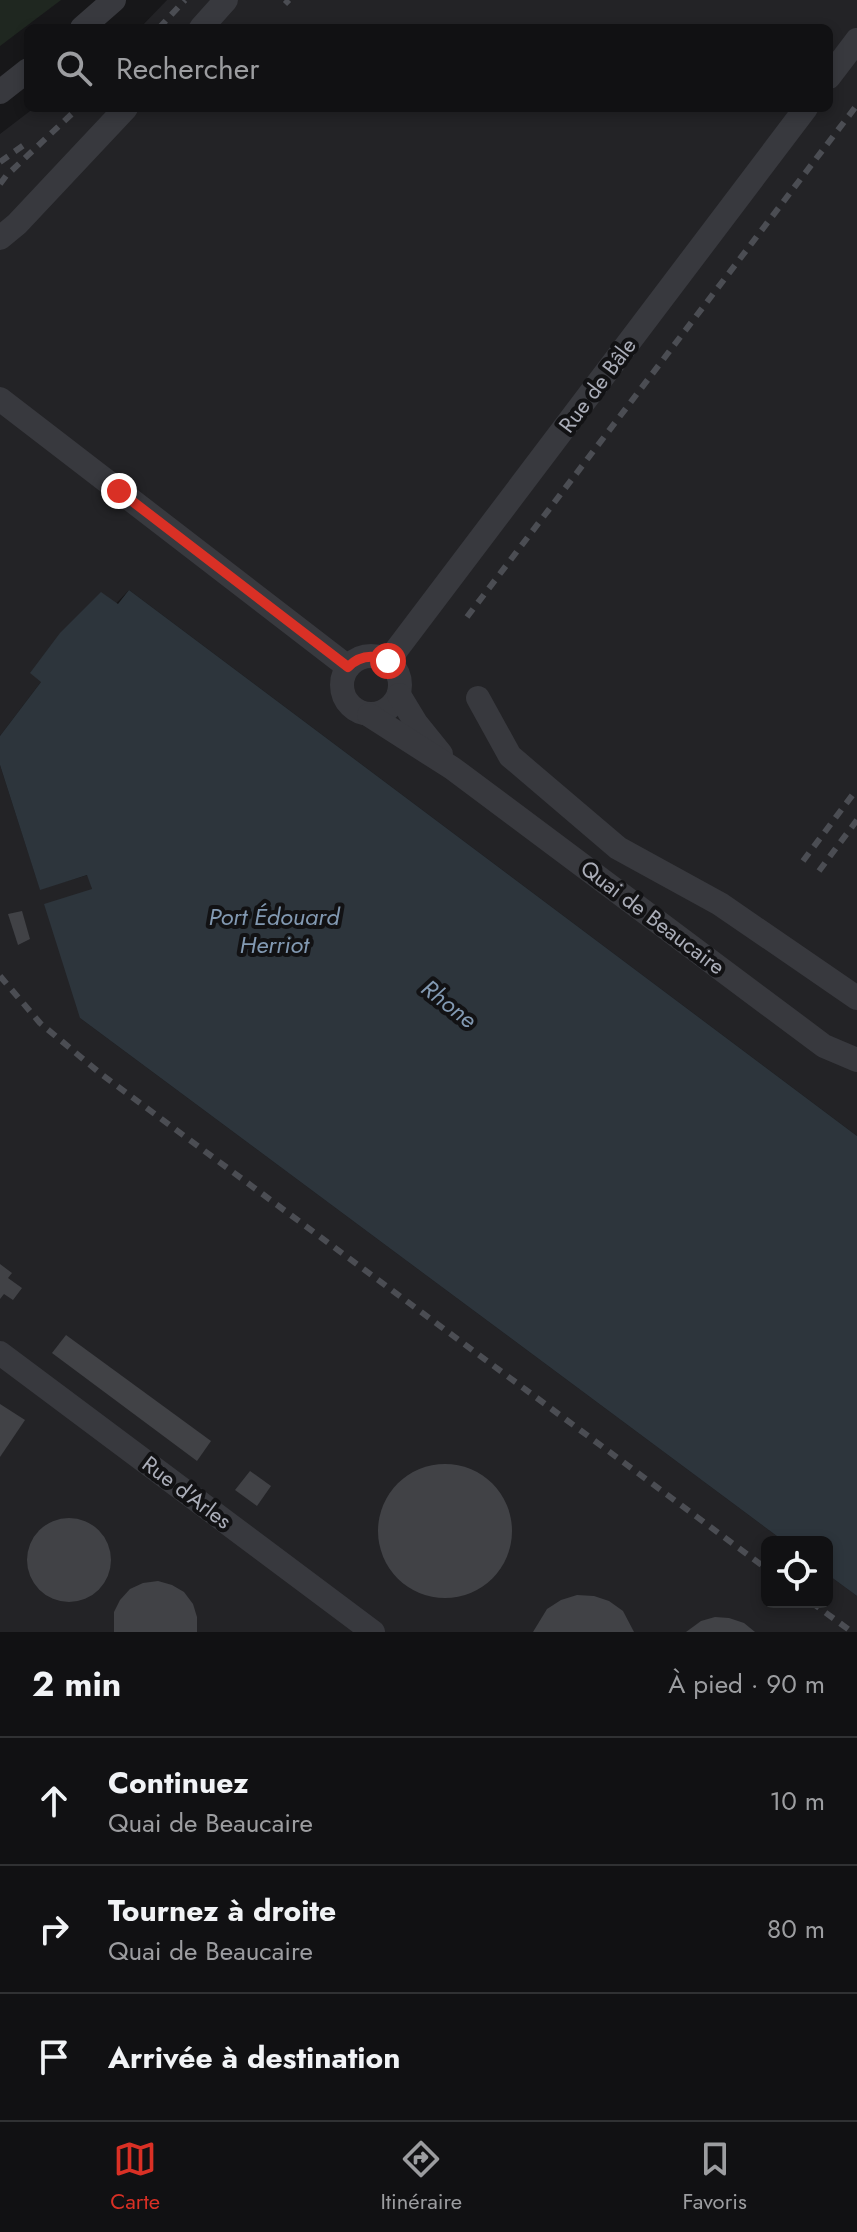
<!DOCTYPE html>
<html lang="fr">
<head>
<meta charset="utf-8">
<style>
	body { margin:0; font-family:Jost,sans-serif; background:#1a1a1c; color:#f1f3f6 }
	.controls { position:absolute; right:24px; bottom:24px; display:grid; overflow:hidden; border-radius:12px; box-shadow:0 4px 12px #0003 }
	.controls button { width:72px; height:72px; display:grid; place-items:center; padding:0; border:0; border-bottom:2px solid #303133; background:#111113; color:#f1f3f6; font:40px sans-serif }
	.stop { position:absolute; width:24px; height:24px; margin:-18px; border:6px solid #d93025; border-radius:50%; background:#fff }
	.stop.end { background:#d93025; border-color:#fff; box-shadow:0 2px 8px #0008 }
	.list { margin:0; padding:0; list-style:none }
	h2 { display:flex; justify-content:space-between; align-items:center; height:104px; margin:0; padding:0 32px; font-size:34px }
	h2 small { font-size:26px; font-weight:400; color:#9c9da0 }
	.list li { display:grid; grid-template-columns:52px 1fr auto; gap:24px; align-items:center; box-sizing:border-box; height:128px; padding:0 32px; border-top:2px solid #303133 }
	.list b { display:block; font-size:30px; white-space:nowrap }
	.list p { margin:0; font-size:26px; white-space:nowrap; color:#9c9da0 }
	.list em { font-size:26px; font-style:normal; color:#9c9da0 }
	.icon { flex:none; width:44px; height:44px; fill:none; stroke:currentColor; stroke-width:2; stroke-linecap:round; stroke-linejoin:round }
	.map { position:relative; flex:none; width:857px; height:1632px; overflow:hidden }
	.search { position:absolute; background:#111113; box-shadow:0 4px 12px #0003; left:24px; right:24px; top:24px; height:88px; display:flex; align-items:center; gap:20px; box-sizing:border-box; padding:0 28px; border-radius:12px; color:#9c9da0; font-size:30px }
	.sheet { height:488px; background:#111113 }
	nav { display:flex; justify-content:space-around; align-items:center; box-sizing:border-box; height:112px; border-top:2px solid #303133; background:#111113; font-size:22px; color:#9c9da0 }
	nav a { display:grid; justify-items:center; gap:4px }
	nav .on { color:#d93025 }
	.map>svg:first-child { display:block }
	.built { fill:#232326 }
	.green { fill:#1f2720 }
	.water { fill:#2d353c }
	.building { fill:#414246 }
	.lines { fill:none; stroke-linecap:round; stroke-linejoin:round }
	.minor { stroke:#38393e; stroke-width:24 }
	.rail { stroke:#4b4d53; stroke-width:6; stroke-dasharray:10 8; stroke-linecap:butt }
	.route { stroke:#d93025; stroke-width:10 }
	.labels { text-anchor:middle; stroke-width:8; stroke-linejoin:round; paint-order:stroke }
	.street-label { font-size:22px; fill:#aaadb8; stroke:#121214 }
	.water-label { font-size:24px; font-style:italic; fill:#8299b2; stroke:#121214 }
</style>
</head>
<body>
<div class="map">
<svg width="857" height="1632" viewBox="0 0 857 1632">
	<rect width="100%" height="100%" fill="#171719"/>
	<!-- built -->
	<g class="built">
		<polygon points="167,0 857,0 857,1136 129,590 41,682 0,736 0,134 34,108 829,108 829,28 140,28"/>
		<polygon points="0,765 40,889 88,875 92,889 80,1018 785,1542 767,1542 767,1602 827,1602 827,1574 857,1596 857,1632 0,1632"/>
	</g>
	<!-- green -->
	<polygon class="green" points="0,0 61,0 0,46"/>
	<!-- water -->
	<polygon class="water" points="129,590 857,1136 857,1596 827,1574 827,1542 785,1542 80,1018 44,904 92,889 87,875 40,890 0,765 0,736 41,682 30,673 60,633 101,592 118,604"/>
	<!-- building -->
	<g class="building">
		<polygon points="22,911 30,939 18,945 8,914"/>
		<polygon points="0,1264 12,1273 8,1278 22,1288 13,1300 4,1294 0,1299"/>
		<polygon points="66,1335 211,1441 197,1461 52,1353"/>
		<polygon points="0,1404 25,1420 0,1457"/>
		<circle cx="445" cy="1531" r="67"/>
		<polygon points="250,1471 271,1486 257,1506 235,1490"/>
		<circle cx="69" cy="1560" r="42"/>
		<polygon points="158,1581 172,1585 184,1592 193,1604 197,1617 197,1632 114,1632 114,1612 120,1600 130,1589 143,1583"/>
		<polygon points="577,1595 594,1596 609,1601 623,1611 634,1632 533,1632 547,1609 561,1600"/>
		<polygon points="715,1617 729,1618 744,1623 755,1632 686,1632 701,1621"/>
	</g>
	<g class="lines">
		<!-- minor -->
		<g class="minor">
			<polyline points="82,28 114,0"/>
			<polyline points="201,28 226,0"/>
			<polyline points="829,77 857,40"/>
			<polyline points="0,92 28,70"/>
			<polyline points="0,238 17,224 126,108"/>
			<polyline points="0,399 348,667"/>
			<circle cx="371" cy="685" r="29"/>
			<polyline points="388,661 806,108"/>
			<polyline points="399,695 416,723 441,754"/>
			<polyline points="478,698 510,756 618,848 720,904 857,998"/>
			<polyline points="369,715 452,768 824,1046 857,1060"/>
			<polyline points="0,1353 373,1632"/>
		</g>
		<!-- rail -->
		<g class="rail">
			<polyline points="285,4 289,0"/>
			<polyline points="159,28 185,0"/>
			<polyline points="0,162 28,142"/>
			<polyline points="0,184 6,176 78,108"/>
			<polyline points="467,617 857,105"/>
			<polyline points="803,861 857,789"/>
			<polyline points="819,871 857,820"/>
			<polyline points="0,976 40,1023 101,1074 767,1569"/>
			<polyline points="811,1602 852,1632"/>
		</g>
	</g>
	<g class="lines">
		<!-- route -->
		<path class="route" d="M119 491 348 667C360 655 373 654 388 661"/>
	</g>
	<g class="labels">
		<!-- street labels -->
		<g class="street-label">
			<text transform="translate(597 385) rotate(-53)" y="8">Rue de Bâle</text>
			<text transform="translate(653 917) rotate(37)" y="8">Quai de Beaucaire</text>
			<text transform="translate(187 1492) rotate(37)" y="8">Rue d'Arles</text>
		</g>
		<!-- water labels -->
		<g class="water-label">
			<text x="274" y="925">Port Édouard<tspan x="274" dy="28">Herriot</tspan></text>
			<text transform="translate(449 1004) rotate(38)" y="8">Rhone</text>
		</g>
	</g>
</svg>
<div class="controls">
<button><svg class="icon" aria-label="locate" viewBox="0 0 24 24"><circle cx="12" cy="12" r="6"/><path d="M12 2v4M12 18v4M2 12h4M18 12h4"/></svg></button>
</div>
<div class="stop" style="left:388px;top:661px"></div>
<div class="stop end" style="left:119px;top:491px"></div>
<div class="search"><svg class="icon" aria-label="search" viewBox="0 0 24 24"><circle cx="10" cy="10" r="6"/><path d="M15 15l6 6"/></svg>Rechercher</div>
</div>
<section class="sheet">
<h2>2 min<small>À pied · 90 m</small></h2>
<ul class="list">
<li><svg class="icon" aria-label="ahead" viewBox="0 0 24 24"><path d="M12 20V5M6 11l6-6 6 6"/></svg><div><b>Continuez</b><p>Quai de Beaucaire</p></div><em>10 m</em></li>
<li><svg class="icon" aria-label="right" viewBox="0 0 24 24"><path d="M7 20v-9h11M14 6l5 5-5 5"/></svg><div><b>Tournez à droite</b><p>Quai de Beaucaire</p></div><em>80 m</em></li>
<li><svg class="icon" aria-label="arrive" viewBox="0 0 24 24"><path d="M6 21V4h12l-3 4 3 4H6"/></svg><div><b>Arrivée à destination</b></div></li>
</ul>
</section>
<nav>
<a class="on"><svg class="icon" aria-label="map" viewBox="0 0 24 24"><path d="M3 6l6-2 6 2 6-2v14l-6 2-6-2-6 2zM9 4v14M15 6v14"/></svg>Carte</a>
<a><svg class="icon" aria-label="directions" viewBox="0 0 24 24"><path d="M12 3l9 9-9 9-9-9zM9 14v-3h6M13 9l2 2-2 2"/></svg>Itinéraire</a>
<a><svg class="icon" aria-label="saved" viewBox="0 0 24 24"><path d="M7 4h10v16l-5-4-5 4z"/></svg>Favoris</a>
</nav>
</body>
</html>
